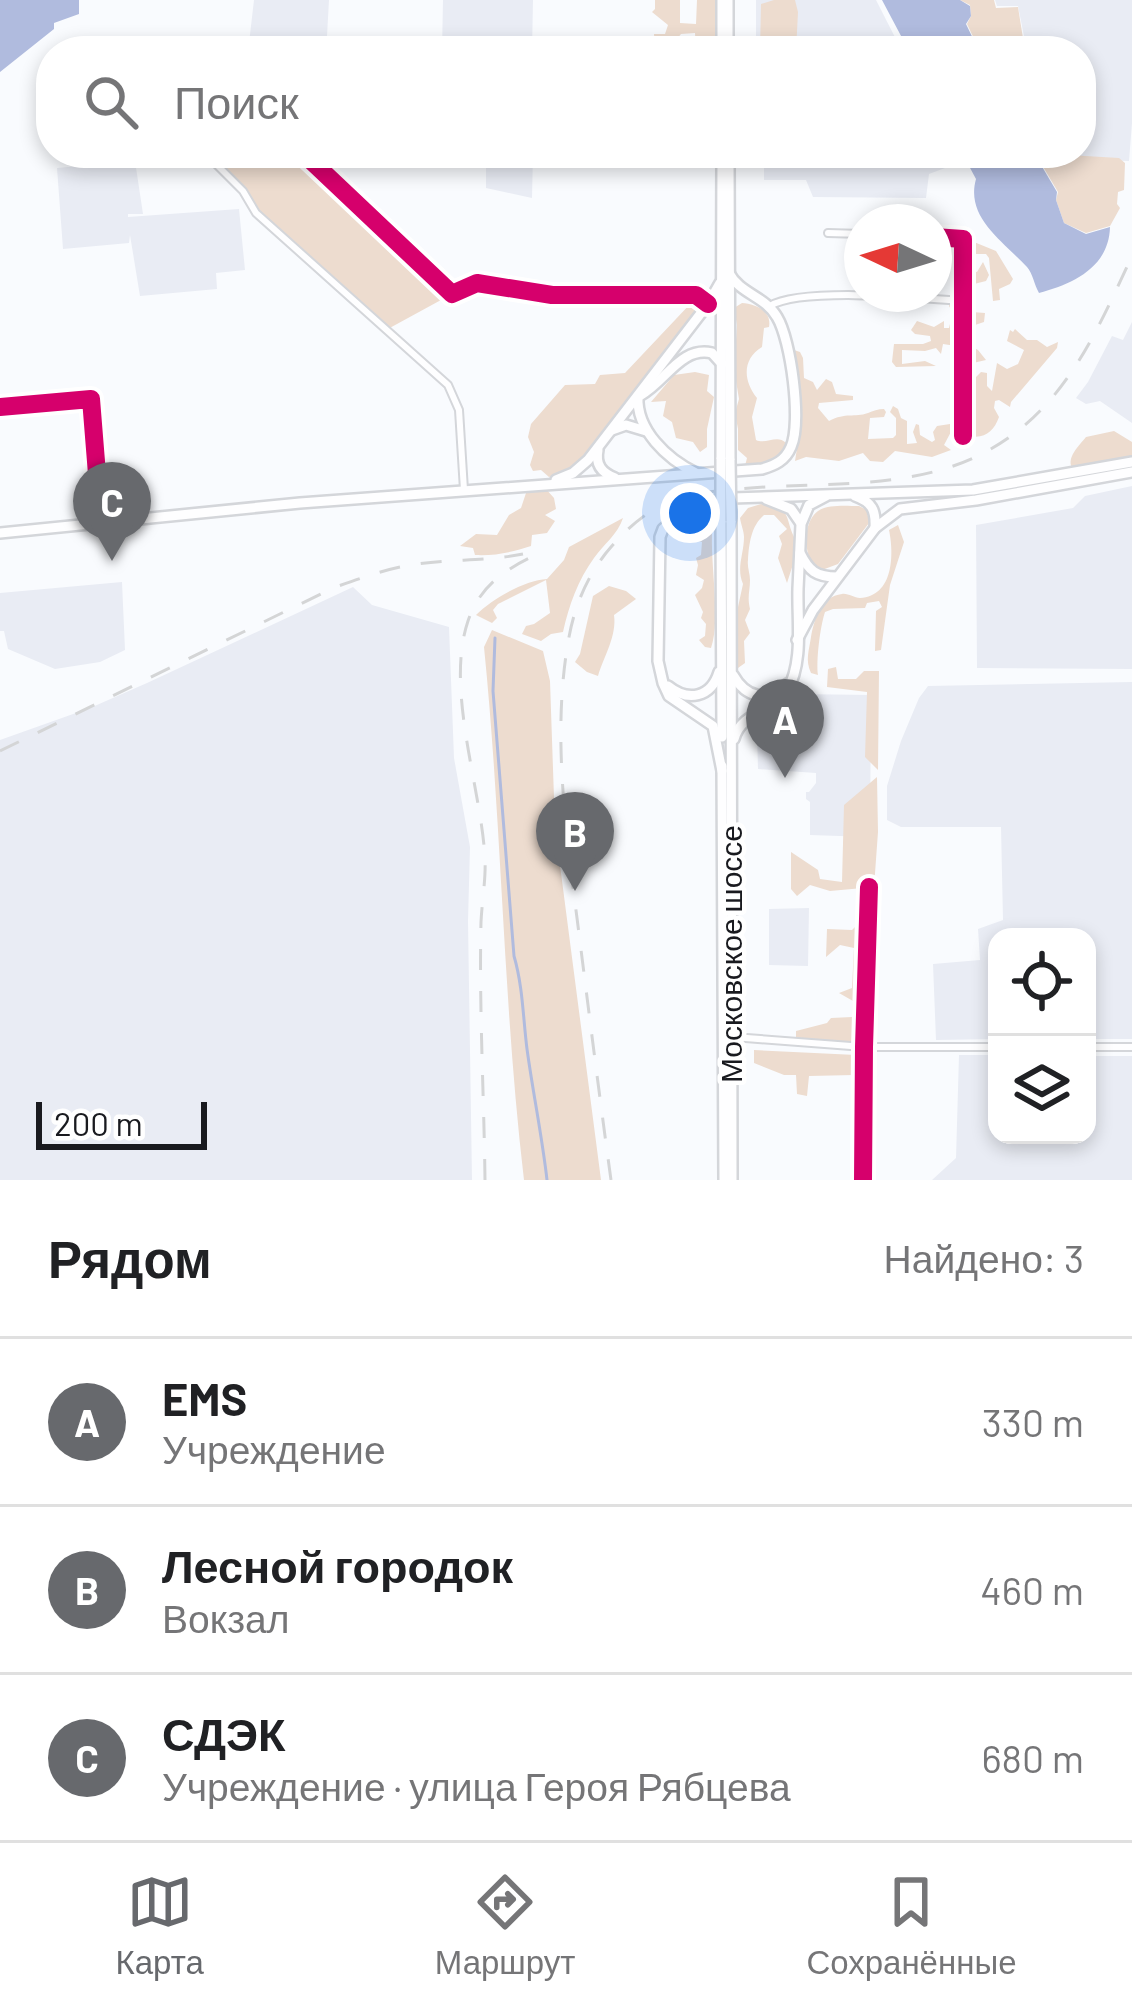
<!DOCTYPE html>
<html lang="ru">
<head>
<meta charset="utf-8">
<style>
	body { margin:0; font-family:Barlow,sans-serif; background:#f2f2f2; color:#202124 }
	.controls { position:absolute; right:36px; bottom:36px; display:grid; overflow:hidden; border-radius:24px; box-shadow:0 6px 18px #0003 }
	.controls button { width:108px; height:108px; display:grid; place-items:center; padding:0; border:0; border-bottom:3px solid #e0e0e0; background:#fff; color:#202124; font:60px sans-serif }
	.compass { position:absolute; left:844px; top:204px; width:108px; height:108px; border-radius:50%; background:#fff; box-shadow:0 6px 18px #0003; rotate:274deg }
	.scale { position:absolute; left:36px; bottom:30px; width:171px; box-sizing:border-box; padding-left:12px; border:6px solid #191a1f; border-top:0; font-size:33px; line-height:42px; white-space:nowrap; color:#191a1f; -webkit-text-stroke:9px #fff; paint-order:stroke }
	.you { position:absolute; left:690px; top:513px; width:42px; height:42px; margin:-30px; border:9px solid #fff; border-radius:50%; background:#1a73e8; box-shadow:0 0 0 18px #1a73e833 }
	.badge { display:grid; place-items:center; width:78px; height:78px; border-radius:50%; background:#67696d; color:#fff; font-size:39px; font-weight:700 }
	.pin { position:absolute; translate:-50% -99px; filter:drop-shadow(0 3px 6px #0008) }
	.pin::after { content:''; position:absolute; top:63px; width:42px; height:36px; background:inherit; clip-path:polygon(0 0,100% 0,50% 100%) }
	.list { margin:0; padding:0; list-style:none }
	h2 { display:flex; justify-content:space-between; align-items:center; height:156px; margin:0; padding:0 48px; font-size:51px }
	h2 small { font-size:39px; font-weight:400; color:#757577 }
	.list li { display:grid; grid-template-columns:78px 1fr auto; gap:36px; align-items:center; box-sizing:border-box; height:168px; padding:0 48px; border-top:3px solid #e0e0e0 }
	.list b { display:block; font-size:45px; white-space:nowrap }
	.list p { margin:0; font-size:39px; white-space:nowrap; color:#757577 }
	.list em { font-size:39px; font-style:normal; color:#757577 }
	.icon { flex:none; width:66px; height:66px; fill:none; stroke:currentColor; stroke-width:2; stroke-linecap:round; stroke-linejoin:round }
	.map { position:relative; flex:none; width:1132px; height:1180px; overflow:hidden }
	.search { position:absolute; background:#fff; box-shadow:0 6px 18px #0003; left:36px; right:36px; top:36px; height:132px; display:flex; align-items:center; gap:30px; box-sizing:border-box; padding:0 42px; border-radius:48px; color:#757577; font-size:45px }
	.sheet { height:660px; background:#fff }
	nav { display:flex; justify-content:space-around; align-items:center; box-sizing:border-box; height:168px; border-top:3px solid #e0e0e0; background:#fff; font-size:33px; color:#757577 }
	nav a { display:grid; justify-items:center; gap:6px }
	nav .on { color:#67696d }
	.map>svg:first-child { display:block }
	.built { fill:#e9ecf4 }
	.green { fill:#eddccf }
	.water { fill:#b0bbde }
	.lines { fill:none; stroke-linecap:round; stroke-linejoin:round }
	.stream { stroke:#b0bbde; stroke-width:3 }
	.minor-casing { stroke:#d4d6da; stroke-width:10 }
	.major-casing { stroke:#d4d6da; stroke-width:14 }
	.minor { stroke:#fefeff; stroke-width:6 }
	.major { stroke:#fefeff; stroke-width:9 }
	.rail { stroke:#d4d5d6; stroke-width:3; stroke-dasharray:21 21; stroke-linecap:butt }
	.major-bridge-casing { stroke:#d4d6da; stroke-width:14; stroke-linecap:butt }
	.major-bridge { stroke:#fefeff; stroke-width:9 }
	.cycleway-casing { stroke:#fff; stroke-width:26 }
	.cycleway { stroke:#d6006c; stroke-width:18 }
	.labels { text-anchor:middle; stroke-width:9; stroke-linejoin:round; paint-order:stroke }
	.street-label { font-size:30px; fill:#191a1f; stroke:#fff }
</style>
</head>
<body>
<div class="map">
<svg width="1132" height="1180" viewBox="0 0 1132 1180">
	<rect width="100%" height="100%" fill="#f9fbfe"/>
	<!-- built -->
	<g class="built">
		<polygon points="254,0 329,0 327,36 331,42 330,51 257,51 249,43"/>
		<polygon points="443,0 533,0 532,51 442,51"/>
		<polygon points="756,0 876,0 902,51 756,51"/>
		<polygon points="995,0 1132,0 1132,123 1129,161 1046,159 1045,153 1081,153 1081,51 1027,51 1018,6 997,6"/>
		<polygon points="483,153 533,153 532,198 486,188 486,160"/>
		<polygon points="754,153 945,153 945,168 929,174 926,198 813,197 806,180 764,180 764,161 754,159"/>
		<polygon points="135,161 143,214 128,214 128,217 239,209 245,270 216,273 217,289 140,296 130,235 129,243 63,249 57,168"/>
		<polygon points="1132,322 1132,423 1100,401 1086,404 1076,398 1088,382 1112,336 1123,340"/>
		<polygon points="1132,486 1132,669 977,668 976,525 1073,508 1085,496"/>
		<polygon points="122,582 125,650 100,662 55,669 8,649 4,631 0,631 0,593"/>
		<polygon points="353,587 372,605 449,627 454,758 470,847 468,921 472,1180 0,1180 0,740 90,708 147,683"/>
		<polygon points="1132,682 1132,1039 1087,1039 1087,937 997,937 997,1039 936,1040 933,964 980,960 978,929 1003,920 1001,827 901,827 887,820 887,786 901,741 919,698 928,686"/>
		<polygon points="797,694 871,695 870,837 810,835 810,802 806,799 806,792 809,792 816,783 816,773 758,769 757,732"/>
		<polygon points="809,908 808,966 769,965 769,909"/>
		<polygon points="959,1055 997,1055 997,1135 1087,1135 1087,1056 1132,1056 1132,1180 932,1180 956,1158"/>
	</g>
	<!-- green -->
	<g class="green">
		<polygon points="655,0 680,0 680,23 696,24 697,0 719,0 719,51 696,51 695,33 681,34 668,50 665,41 665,51 655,51 654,34 665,34 668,25 652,12 655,9"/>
		<polygon points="774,0 795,0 798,12 796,51 760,51 761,4"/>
		<polygon points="960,0 994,0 996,8 1018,7 1025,51 980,51 967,24 971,16 970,5"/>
		<polygon points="205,153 300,153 443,292 452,294 386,330 256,213 243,191"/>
		<polygon points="1035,153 1119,158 1125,163 1124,190 1118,192 1117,204 1120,208 1110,226 1086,233 1064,223 1056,200 1058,192"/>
		<path d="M974 242 996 251 1013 279 1010 284 999 289 1000 300 993 301 989 258 986 254H973L972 271 977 272 983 262 989 275 986 281 974 284V306L967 307 964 299 954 293C975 276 955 257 974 242Z"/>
		<polygon points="692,302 697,303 698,309 579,461 564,472 549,477 541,470 533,471 530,465 534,452 528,437 531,424 565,385 595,384 600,375 625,373"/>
		<polygon points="951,302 959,304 960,344 965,342 966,320 972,312 985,313 984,322 972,326 971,346 978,350 986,360 973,363 970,375 963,376 954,371 956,346 943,344 941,354 936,348 925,351 902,350 902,364 925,361 936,366 896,367 892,362 894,344 923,344 931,341 930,336 915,334 911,330 917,321 934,327 944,321 944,328 949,328 951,320 956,317 949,306"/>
		<path d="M742 303C756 304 772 311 769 327L764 328 762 347C742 359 743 381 757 398L752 417 756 440C766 445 777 434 786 443L782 456 754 466H745L747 458 738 450V429L735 413 739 399 734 369 737 325 734 308Z"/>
		<path d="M1015 329 1027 340H1037L1047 347 1058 342 1057 348 1011 402 1010 407 999 400 995 401 994 408 999 417C994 431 985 439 970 436L965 424 967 380 974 379 981 372 987 373V386L992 391 997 363 1007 369 1018 364 1024 350 1007 341 1010 330 1013 332Z"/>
		<path d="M794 350 800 352 803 358 804 378 813 382 817 390 826 379 832 382 836 394 853 396V400L819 403 818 408 829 421C846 412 854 418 868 413 873 411 878 409 884 409L886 412 884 417 870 418 868 439 893 438 896 435V418L890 412 893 406 898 409 901 418 907 421V444L917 443 913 432 916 424 919 425 920 435 932 442 935 440 933 432 937 426 950 424 953 428 944 445 951 450 932 457 895 451 883 462 870 461 863 453 839 461 806 457 795 461C802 424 799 388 794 350Z"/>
		<polygon points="695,372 709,375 707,391 714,397 707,429 707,447 700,452 693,442 676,438 672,422 663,416 666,401 651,402 674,375"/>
		<path d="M1114 431 1132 442V458L1073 470C1065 458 1079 446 1086 437Z"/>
		<path d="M545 488 554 498 556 509 545 515 555 521 547 533 532 535 531 546C513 552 495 556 475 555L473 548 460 546 476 534 497 535 509 515 521 508 527 490Z"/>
		<path d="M761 504C795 507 783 520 797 542L793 549 795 558 787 583 778 558 782 544 779 536 787 529 774 515H764C751 526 749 544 748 560 747 567 750 573 750 580 750 591 747 597 750 609L745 620 750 633 744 641 745 663 738 668V607L743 584C736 568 744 554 744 537 744 531 741 525 740 518L748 508Z"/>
		<path d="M859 506 867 510 869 523 838 564 822 570 814 567C804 553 802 523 818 511 828 504 847 506 859 506Z"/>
		<path d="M623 518C618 534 603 545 594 558 578 580 569 605 563 632L551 634 541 641 522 634 526 626 534 624 550 613 546 580 498 604 493 610 497 618 492 623 476 615C492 599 525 580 547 579L564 560 569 547Z"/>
		<path d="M703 519 713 521C708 556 722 618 711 648L705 647 699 640 705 636 706 624 701 618 703 612 695 595 702 588 704 580 696 575 698 565 696 558 701 555 702 542 692 539V530L698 528 695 521Z"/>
		<path d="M898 525 904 542 890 585 881 650 875 651 876 611 882 607 879 601 867 603 865 608 833 609 825 612C820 627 816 661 818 675L811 673C805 660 809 651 811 637 814 620 821 596 842 594 848 593 854 598 860 598 894 596 894 554 889 530Z"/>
		<path d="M609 586 626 591 636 599 614 615C617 636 604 656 598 676L587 672 575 662 580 654 593 596Z"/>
		<path d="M492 630 543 651 550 681 555 827 601 1180H524C503 1003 502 825 484 647Z"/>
		<polygon points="836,667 838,679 856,679 864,671 879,671 878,770 865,757 867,692 827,687 828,669"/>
		<polygon points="877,777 878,832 874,887 830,891 810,885 797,896 791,889 791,852 818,870 820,879 842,882 844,805"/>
		<polygon points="863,919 877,926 870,1043 796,1038 796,1031 827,1023 831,1018 852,1017 853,1001 839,993 852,988 854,948 840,945 826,957 827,929 852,930"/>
		<polygon points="754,1050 856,1055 854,1075 809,1076 807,1096 797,1094 796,1075 784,1075 754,1063"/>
	</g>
	<!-- water -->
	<g class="water">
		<polygon points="0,0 79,0 79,14 54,23 54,29 0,72"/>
		<polygon points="882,0 960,0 970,6 971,16 966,24 979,51 909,51"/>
		<path d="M962 153H1034L1057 192 1056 200 1064 223 1086 234 1110 227C1109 268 1072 284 1039 293 1034 284 1033 274 1027 267 1004 242 965 218 976 179Z"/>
	</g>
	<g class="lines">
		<!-- stream -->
		<path class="stream" d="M495 638 493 691 514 956C523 987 523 1018 527 1049 533 1093 542 1136 547 1180"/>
		<defs>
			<g id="minor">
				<polyline points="205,153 243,191 256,213 448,385 459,410 464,490"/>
				<polyline points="303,153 452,294 477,283 552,295 696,295 708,304"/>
				<polyline points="828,233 862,234"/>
				<polyline points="934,237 963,239 963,436"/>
				<path d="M770 306C801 287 922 298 962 301"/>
				<polyline points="0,407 91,399 101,524"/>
				<polyline points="733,1037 864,1047 997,1047"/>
				<polyline points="1087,1047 1132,1047"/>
				<polyline points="863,1180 864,1047 869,887"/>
			</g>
			<g id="major">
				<polyline points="728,0 728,51"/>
				<polyline points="722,51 722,0"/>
				<polyline points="729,153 730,460"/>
				<path d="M641 395C666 381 681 346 712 353L722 364"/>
				<path d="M638 396C636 430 667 459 696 473"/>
				<polyline points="612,430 626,425 646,431"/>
				<path d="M598 450C595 465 602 473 615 478"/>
				<polyline points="721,459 722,153"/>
				<polyline points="556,480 573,473 588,460 708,304 720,283"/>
				<path d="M855 496C872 502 876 510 875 528"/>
				<polyline points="766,499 791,509 800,522"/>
				<polyline points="721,521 722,737"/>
				<polyline points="731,521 732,1180"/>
				<path d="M0 533 300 503 762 469C775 465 785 461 791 447 802 422 791 340 777 317 765 296 740 294 729 273"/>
				<path d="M800 553C809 571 816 577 837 577"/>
				<polyline points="797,640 813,610 875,528 900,509 976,500 1132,472"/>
				<path d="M733 675C746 698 767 703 787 684"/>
				<path d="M668 686C688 702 711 698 719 672"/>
				<path d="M734 739C742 710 774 714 787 691 804 662 797 620 798 589 799 567 800 545 801 524L809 505 826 496"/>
				<polyline points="722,766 724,1180"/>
				<polyline points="722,771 713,726 669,696 663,683 658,661 660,537 663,529 684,511 698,503 732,498 973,490 1132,462"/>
			</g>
		</defs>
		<!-- minor casing -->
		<use href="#minor" class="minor-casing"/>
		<!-- major casing -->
		<use href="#major" class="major-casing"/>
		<!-- minor -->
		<use href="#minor" class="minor"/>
		<!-- major -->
		<use href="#major" class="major"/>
		<!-- rail -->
		<g class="rail">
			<path d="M0 751 333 588C361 578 388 568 417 564 453 559 488 561 523 554"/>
			<path d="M485 1180C484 1094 479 1008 481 922 482 901 486 879 485 858 481 787 445 689 468 621 481 582 512 565 547 550"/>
			<path d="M611 1180C599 1093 588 1005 577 918 565 826 552 728 569 637 575 604 589 572 611 547 625 531 641 516 660 506 684 493 713 491 739 489 821 481 915 492 989 450 1065 408 1097 331 1132 256"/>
		</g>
		<defs>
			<g id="major-bridge">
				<polyline points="721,459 721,521"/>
				<polyline points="730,460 731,521"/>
			</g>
		</defs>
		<!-- major-bridge casing -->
		<use href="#major-bridge" class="major-bridge-casing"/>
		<!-- major-bridge -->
		<use href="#major-bridge" class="major-bridge"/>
		<defs>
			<g id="cycleway">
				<polyline points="303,153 452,294 477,283 552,295 696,295 708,304"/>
				<polyline points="934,237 963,239 963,436"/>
				<polyline points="0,407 91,399 101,524"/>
				<polyline points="863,1180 864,1047 869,887"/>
			</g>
		</defs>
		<!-- cycleway casing -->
		<use href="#cycleway" class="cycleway-casing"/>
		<!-- cycleway -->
		<use href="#cycleway" class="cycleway"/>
	</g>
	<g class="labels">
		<!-- street labels -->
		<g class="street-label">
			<text transform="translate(732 954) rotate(-90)" y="10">Московское шоссе</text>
		</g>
	</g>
</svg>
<div class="controls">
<button><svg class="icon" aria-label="locate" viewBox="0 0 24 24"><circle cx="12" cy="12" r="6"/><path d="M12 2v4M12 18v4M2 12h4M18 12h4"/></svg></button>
<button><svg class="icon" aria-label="layers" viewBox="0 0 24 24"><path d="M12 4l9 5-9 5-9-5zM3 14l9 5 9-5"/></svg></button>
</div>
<svg class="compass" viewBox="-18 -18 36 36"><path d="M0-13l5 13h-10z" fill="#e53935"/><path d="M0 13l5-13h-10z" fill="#757577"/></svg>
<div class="scale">200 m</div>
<div class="you"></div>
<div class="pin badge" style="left:785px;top:778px">A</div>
<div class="pin badge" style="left:575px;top:891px">B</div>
<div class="pin badge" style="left:112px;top:561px">C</div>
<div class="search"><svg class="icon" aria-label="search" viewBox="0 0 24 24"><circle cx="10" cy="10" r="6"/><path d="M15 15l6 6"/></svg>Поиск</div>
</div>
<section class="sheet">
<h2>Рядом<small>Найдено: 3</small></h2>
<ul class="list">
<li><span class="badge">A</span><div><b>EMS</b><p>Учреждение</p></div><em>330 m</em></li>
<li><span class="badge">B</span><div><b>Лесной городок</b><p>Вокзал</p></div><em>460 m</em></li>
<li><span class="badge">C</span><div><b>СДЭК</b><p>Учреждение · улица Героя Рябцева</p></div><em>680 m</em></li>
</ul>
</section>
<nav>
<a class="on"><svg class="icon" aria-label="map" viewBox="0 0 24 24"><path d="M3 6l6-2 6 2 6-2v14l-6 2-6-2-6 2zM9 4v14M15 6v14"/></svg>Карта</a>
<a><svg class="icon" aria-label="directions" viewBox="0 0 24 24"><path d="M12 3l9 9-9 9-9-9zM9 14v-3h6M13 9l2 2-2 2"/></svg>Маршрут</a>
<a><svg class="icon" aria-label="saved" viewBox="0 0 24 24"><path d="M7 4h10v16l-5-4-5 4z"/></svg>Сохранённые</a>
</nav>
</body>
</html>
